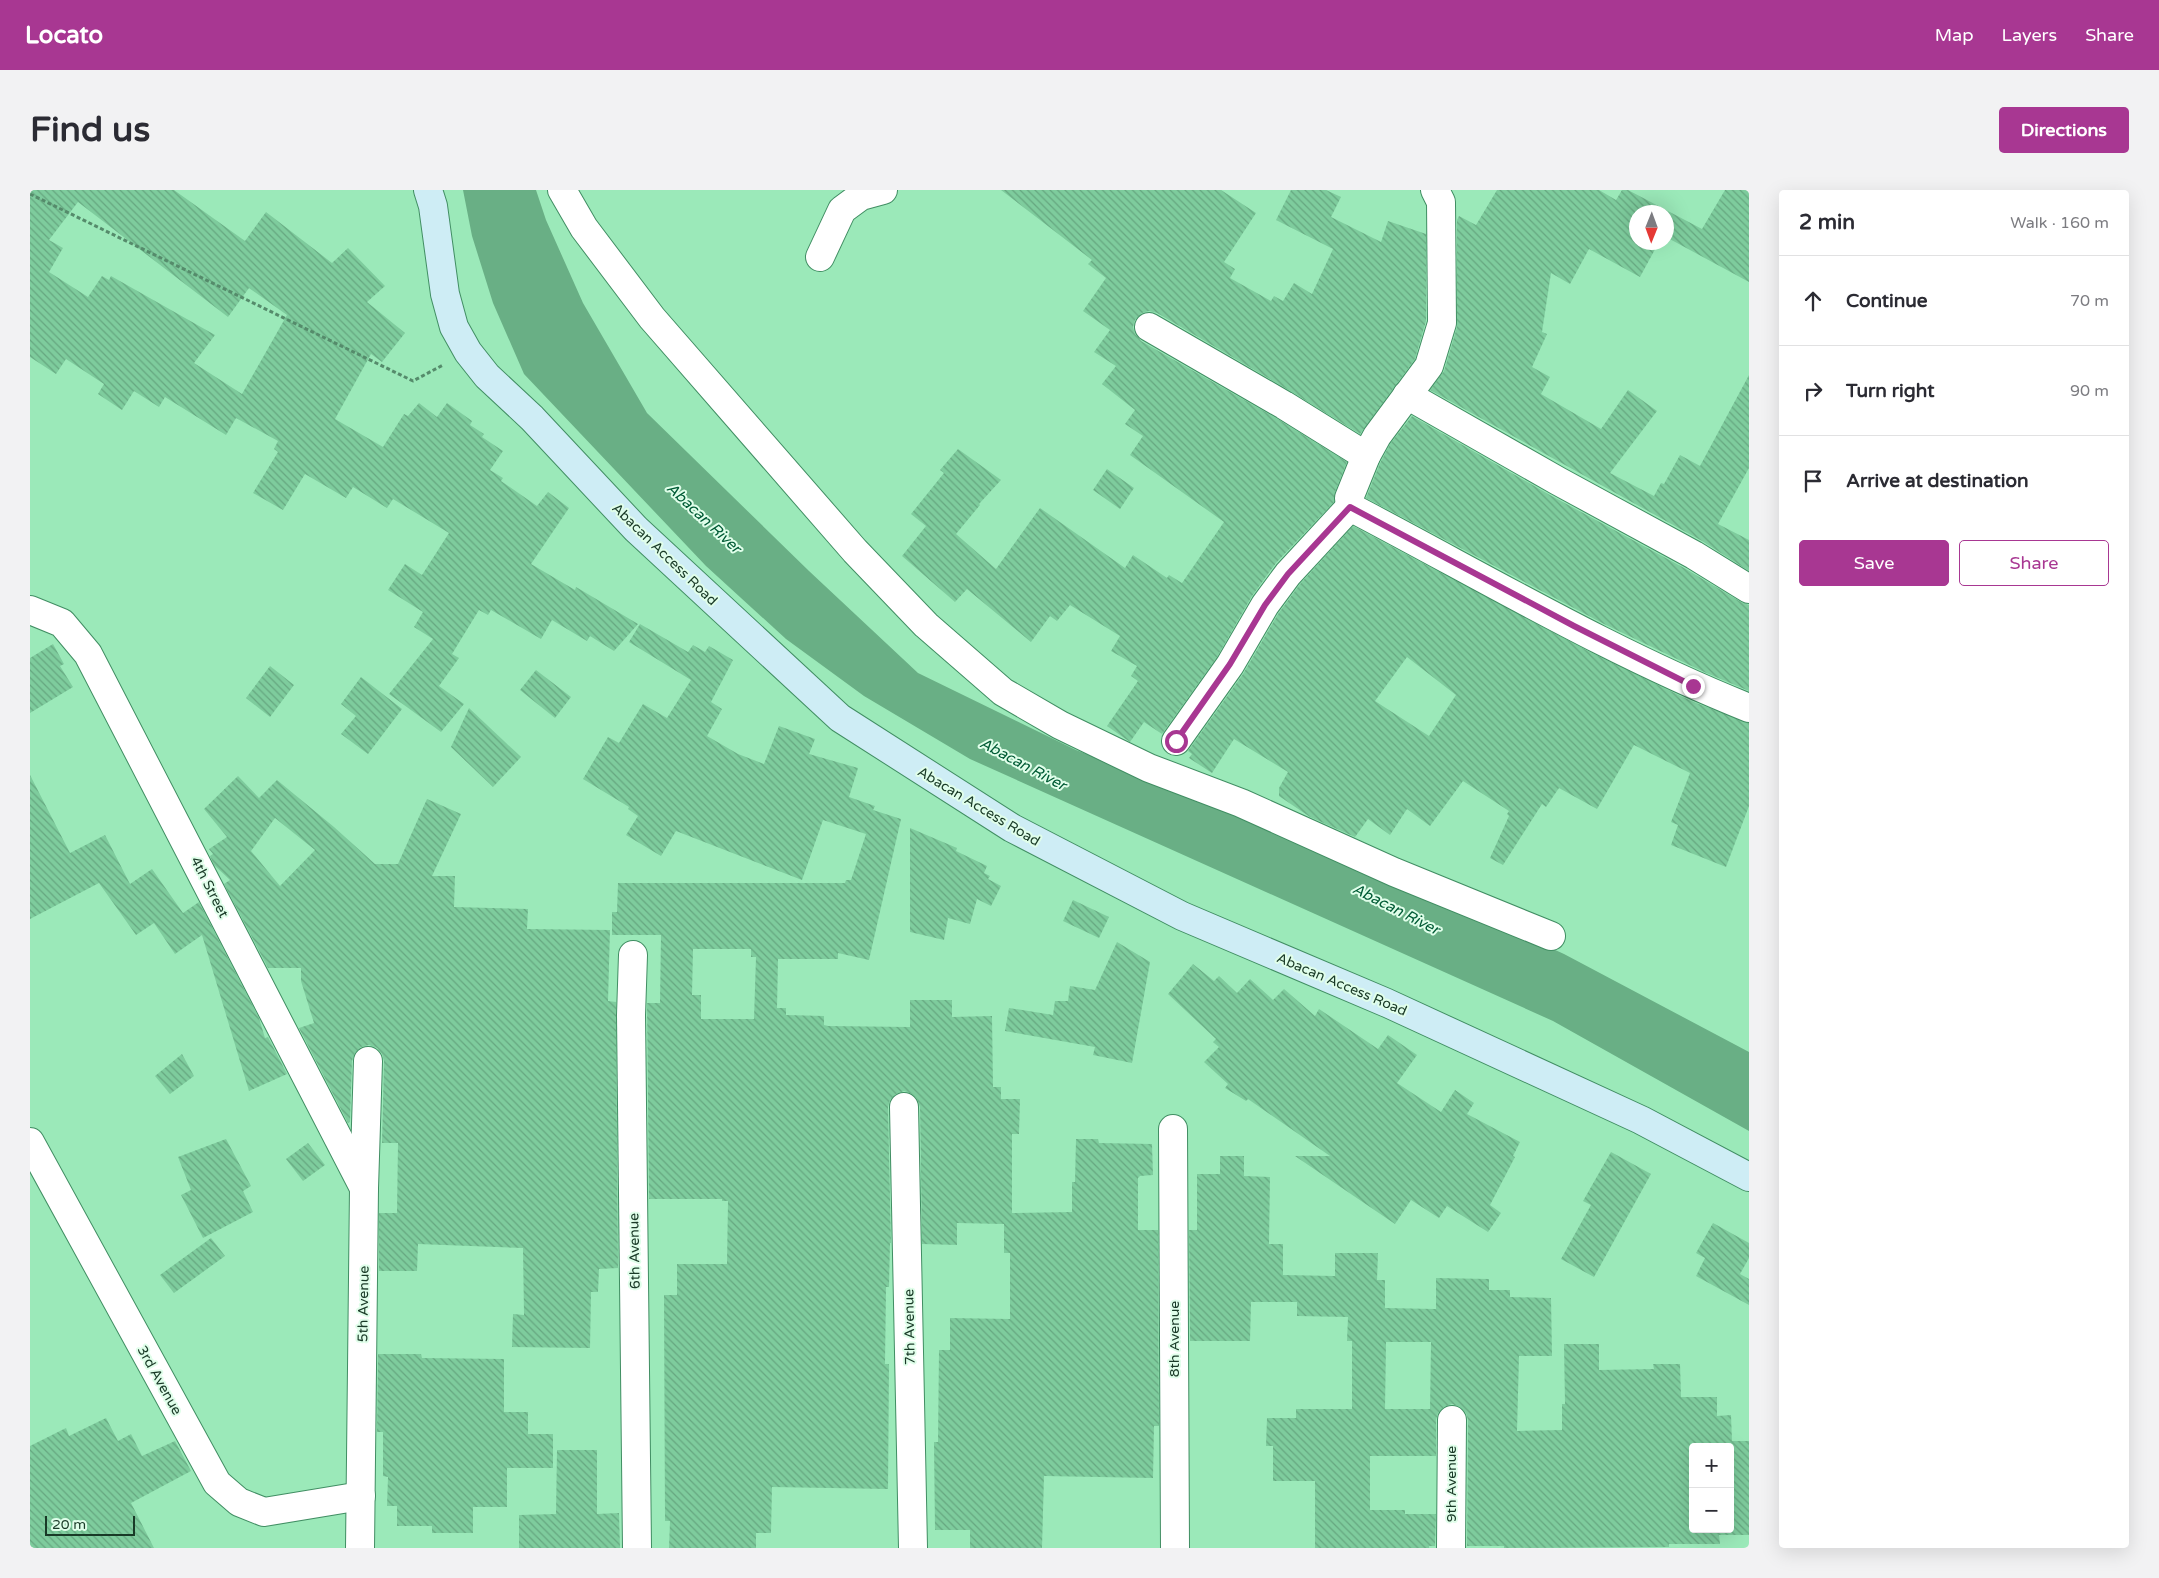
<!DOCTYPE html>
<html lang="en">
<head>
<meta charset="utf-8">
<style>
	body { margin:0; font-family:"Varela Round",sans-serif; background:#f2f2f3; color:#2b2b33 }
	.controls { position:absolute; right:15px; bottom:15px; display:grid; overflow:hidden; border-radius:5px; box-shadow:0 5px 20px #0002 }
	.controls button { width:45px; height:45px; display:grid; place-items:center; padding:0; border:0; border-bottom:1px solid #e1e1e2; background:#fff; color:#2b2b33; font:25px sans-serif }
	.compass { position:absolute; left:1599px; top:15px; width:45px; height:45px; border-radius:50%; background:#fff; box-shadow:0 5px 20px #0002; rotate:181deg }
	.scale { position:absolute; left:15px; bottom:12px; width:90px; box-sizing:border-box; padding-left:5px; border:2px solid #193a27; border-top:0; font-size:14px; line-height:18px; white-space:nowrap; color:#193a27; -webkit-text-stroke:4px #e0feea; paint-order:stroke }
	.stop { position:absolute; width:15px; height:15px; margin:-11px; border:4px solid #a83792; border-radius:50%; background:#fff }
	.stop.end { background:#a83792; border-color:#fff; box-shadow:0 1px 5px #0008 }
	.list { margin:0; padding:0; list-style:none }
	h2 { display:flex; justify-content:space-between; align-items:center; height:65px; margin:0; padding:0 20px; font-size:21px }
	h2 small { font-size:16px; font-weight:400; color:#7c7c81 }
	.list li { display:grid; grid-template-columns:32px 1fr auto; gap:15px; align-items:center; box-sizing:border-box; height:90px; padding:0 20px; border-top:1px solid #e1e1e2 }
	.list b { display:block; font-size:19px; white-space:nowrap }
	.list em { font-size:16px; font-style:normal; color:#7c7c81 }
	.actions { display:flex; gap:10px; padding:15px 20px }
	.actions a { flex:1; padding:11px 0; border:1px solid #a83792; border-radius:5px; text-align:center; font-size:18px; color:#a83792 }
	.actions .main { background:#a83792; color:#fff }
	.icon { flex:none; width:28px; height:28px; fill:none; stroke:currentColor; stroke-width:2; stroke-linecap:round; stroke-linejoin:round }
	.map { position:relative; flex:none; width:1719px; height:1358px; overflow:hidden; border-radius:5px }
	header { display:flex; align-items:center; gap:30px; box-sizing:border-box; height:70px; padding:0 25px; background:#a83792; color:#fff }
	header strong { font-size:24px }
	nav { display:flex; gap:28px; margin-inline-start:auto; font-size:18px }
	.intro { display:flex; align-items:center; justify-content:space-between; box-sizing:border-box; height:120px; padding:0 30px }
	h1 { margin:0; font-size:35px }
	.button { padding:12px 22px; border-radius:5px; background:#a83792; color:#fff; font-size:18px; font-weight:700 }
	main { display:flex; gap:30px; padding:0 30px }
	aside { flex:1; background:#fff; border-radius:5px; box-shadow:0 5px 20px #0002 }
	.map>svg:first-child { display:block }
	.water { fill:#69af85 }
	.building { fill:url(#building-back-hatch); fill-rule:evenodd }
	.lines { fill:none; stroke-linecap:round; stroke-linejoin:round }
	.street-casing { stroke:#418e63; stroke-width:30 }
	.secondary-casing { stroke:#418e63; stroke-width:30 }
	.path { stroke:#558b6b; stroke-width:3; stroke-dasharray:4 2.5; stroke-linecap:butt }
	.street { stroke:#fff; stroke-width:28 }
	.secondary { stroke:#ceedf5; stroke-width:28 }
	.route { stroke:#a83792; stroke-width:6 }
	.labels { text-anchor:middle; stroke-width:4; stroke-linejoin:round; paint-order:stroke }
	.street-label { font-size:14px; fill:#193a27; stroke:#e0feea }
	.water-label { font-size:15px; font-style:italic; fill:#005b35; stroke:#e0feea }
</style>
</head>
<body>
<header>
<strong>Locato</strong>
<nav><a>Map</a><a>Layers</a><a>Share</a></nav>
</header>
<div class="intro"><h1>Find us</h1><a class="button">Directions</a></div>
<main>
<div class="map">
<svg width="1719" height="1358" viewBox="0 0 1719 1358">
	<defs>
		<pattern id="building-back-hatch" width="6" height="6" patternUnits="userSpaceOnUse" patternTransform="scale(1.25)"><rect width="6" height="6" fill="#7ecc9d"/><path d="M-1 5l2 2M0 0l6 6M5-1l2 2" fill="none" stroke="#66a780"/></pattern>
	</defs>
	<rect width="100%" height="100%" fill="#9be9b9"/>
	<!-- water -->
	<polygon class="water" points="433,0 506,0 516,30 553,113 617,223 779,381 888,483 1046,560 1288,652 1534,764 1719,862 1719,941 1523,831 940,569 834,506 756,449 676,376 494,184 463,113 442,46"/>
	<!-- building -->
	<g class="building">
		<path d="M0 0H144L215 51 236 22 302 73 318 58 355 96 337 112 375 143 352 172 341 164 305 229 353 257 374 224 378 226 389 213 407 227 417 213 442 231 440 235 454 244 452 247 473 261 460 280 473 288 471 291 507 316 518 302 539 318 501 374 545 400 546 397 608 434 584 461 560 446 557 451 522 430 511 449 461 420 458 425 449 420 422 464 429 468 409 496 434 514 411 542 359 504 403 449 384 437 393 422 358 400 375 374 392 385 419 343 363 309 357 318 323 297 316 308 275 284 253 320 223 303 248 262 244 259 248 251 206 228 196 245 135 207 129 217 104 201 92 220 68 204 74 194 36 169 26 184 0 167ZM48 12 198 127 219 98 257 125 212 204 164 173 185 145 81 86 79 90 72 86 58 107 19 82 33 58 19 50Z"/>
		<polygon points="971,0 1191,0 1226,23 1194,72 1205,79 1200,88 1241,111 1244,106 1253,111 1264,93 1282,104 1303,59 1246,30 1261,0 1296,0 1311,7 1301,27 1351,52 1358,31 1396,44 1396,131 1385,169 1330,244 1262,202 1127,123 1119,121 1112,123 1105,130 1103,137 1105,144 1111,151 1246,228 1317,272 1305,302 1304,312 1246,373 1222,406 1187,467 1132,544 1114,532 1100,552 1077,536 1108,491 1101,486 1107,476 1081,461 1090,446 1040,415 1027,431 1020,426 1001,452 937,399 925,412 872,366 896,336 881,324 914,283 910,280 928,259 971,290 949,314 950,315 926,344 966,379 1010,318 1095,378 1103,365 1137,388 1139,385 1152,393 1194,332 1100,265 1113,246 1095,234 1105,220 1072,194 1086,176 1064,162 1080,140 1053,121 1076,88 1058,74 1062,70"/>
		<polygon points="1467,0 1569,0 1586,10 1592,0 1598,0 1672,39 1695,0 1719,0 1719,92 1636,47 1636,22 1606,22 1606,52 1629,52 1610,87 1559,59 1540,94 1521,83 1512,142 1517,144 1502,177 1520,187 1511,204 1571,239 1598,200 1627,221 1580,283 1624,306 1631,293 1634,294 1650,265 1670,276 1719,185 1719,278 1688,334 1719,350 1719,381 1672,351 1400,200 1414,181 1427,137 1427,30 1429,26 1446,35"/>
		<polygon points="1382,226 1520,305 1656,379 1711,412 1719,415 1719,501 1674,482 1574,434 1336,308 1350,273 1360,254"/>
		<polygon points="1077,279 1104,298 1090,319 1063,300"/>
		<path d="M1323 336 1560 462 1661 511 1719 533V616L1696 677 1641 655 1648 635 1641 632 1660 583 1604 555 1567 619 1529 598 1516 617 1512 614 1473 675 1460 668 1479 626 1477 624 1479 621 1433 591 1400 636 1377 619 1360 645 1338 629 1325 647 1280 627 1249 606V598L1258 582 1204 549 1182 583 1159 568 1162 564 1158 561 1213 484 1248 424 1270 394ZM1377 467 1426 505 1399 546 1345 511Z"/>
		<path d="M610 434 658 462 663 455 675 462 679 456 703 470 681 512 692 519 677 546 708 564 734 574 749 536 785 549 779 564 828 578 819 607 845 616 843 620 871 629 839 770 808 763V769H748L747 818H756V825L794 826V835L798 836 880 837V810H922V827L962 826 963 897H971V909H990L989 944H982V1023L1042 1022V992H1045L1046 949H1068L1069 953 1122 954 1123 985 1110 986 1108 988V1040H1128L1129 1236H1124L1123 1288 1014 1286 1012 1358H940V1340H905L904 1252H908L909 1160H920V1128L980 1129V1063H974V1034L927 1033V1055L892 1054 890 917 887 909 882 904 874 901 866 904 860 910 858 917 861 1053H860L859 1097H856L855 1174H859L858 1299 742 1297 741 1343H726V1358H639L640 1331H635L634 1105H647V1074H697L698 1011H692V1009H619L617 813H630L631 745H582V722H587L588 693H815L816 690H821L836 644 793 630 772 690 646 641 631 666 596 645 608 626 598 619 599 617 553 589 578 547 589 553 613 514 637 528 661 490 599 452ZM663 759H721V767H726L724 829H671V805H662Z"/>
		<polygon points="23,454 34,474 30,476 43,497 0,523 0,468"/>
		<polygon points="240,476 264,495 240,527 216,508"/>
		<polygon points="506,480 541,507 525,528 490,500"/>
		<polygon points="331,487 372,519 338,564 311,544 326,526 311,514"/>
		<polygon points="439,518 491,567 463,597 421,557"/>
		<polygon points="0,585 40,663 75,645 100,694 122,679 153,723 169,712 229,828 235,848 238,847 257,884 219,901 172,745 145,764 124,733 106,745 69,693 0,729"/>
		<path d="M208 586 229 608 247 590 304 637 345 674H368L397 609 431 624 402 686H425L424 717 498 719 497 739 580 740 578 811 586 812 588 1078 569 1079 568 1102H561L560 1158 482 1157 483 1124 494 1125 493 1058 388 1054 387 1081H349V1023H367L368 953H352L354 871 352 864 347 858 339 855 331 857 325 863 322 871 320 932 318 933 269 838 284 833 271 791V778H238L194 694 200 690 184 675 180 666 183 664 179 659 197 647 174 619ZM245 628 285 660 250 696 221 661Z"/>
		<polygon points="880,638 927,658 926,661 957,676 954,683 960,686 958,689 971,696 961,716 947,709 940,734 918,728 914,750 880,742"/>
		<polygon points="1043,710 1079,727 1069,748 1033,731"/>
		<polygon points="1087,752 1120,772 1102,873 1063,865 1065,857 975,841 979,818 1023,825 1025,811 1038,811 1040,796 1065,800"/>
		<polygon points="1163,774 1184,791 1189,786 1207,803 1220,789 1243,810 1254,799 1285,826 1289,819 1348,859 1358,845 1387,865 1367,893 1411,922 1425,900 1444,913 1437,924 1490,952 1483,966 1485,967 1460,1015 1471,1023 1458,1042 1417,1016 1409,1028 1381,1010 1365,1034 1265,966 1300,966 1218,909 1216,911 1195,898 1198,894 1174,872 1189,857 1183,852 1186,849 1138,804"/>
		<polygon points="152,864 164,886 140,904 125,886"/>
		<polygon points="196,949 221,996 213,1001 223,1022 173,1048 151,1005 161,1000 148,967"/>
		<polygon points="278,953 295,975 273,991 256,969"/>
		<polygon points="1581,962 1621,984 1564,1087 1531,1069 1561,1015 1553,1011"/>
		<path d="M1190 966H1214V986L1240 987 1239 1054H1253V1085L1305 1086V1063H1348L1347 1090H1355V1118L1406 1119V1088L1459 1089V1100H1480V1107L1521 1108 1522 1166H1489L1487 1241 1532 1240V1214H1535L1534 1154H1569V1180L1624 1179 1623 1174H1650L1651 1207H1687V1226L1701 1225 1702 1251H1719V1345H1689L1690 1354H1639V1357L1474 1358V1356H1437L1438 1230 1436 1223 1430 1217 1422 1214 1414 1217 1408 1223 1406 1230V1266H1340V1320H1375V1324H1406L1405 1356H1399V1358H1285V1291H1243V1256H1236L1237 1228H1266V1219H1322V1151H1317L1318 1127 1267 1126V1112H1221L1220 1151H1160L1159 1040H1167V984H1190ZM1356 1152H1401L1400 1219H1355ZM1663 1257H1700V1339H1663Z"/>
		<polygon points="1683,1033 1719,1053 1719,1068 1710,1084 1719,1089 1719,1115 1666,1086 1675,1068 1666,1063"/>
		<polygon points="181,1048 195,1066 144,1103 130,1085"/>
		<polygon points="348,1164 391,1164 392,1168 474,1169 474,1222 498,1222 498,1244 523,1244 523,1278 477,1278 477,1317 443,1317 443,1343 402,1343 402,1336 367,1336 367,1316 357,1316 358,1287 353,1286 353,1242 347,1242"/>
		<polygon points="76,1228 88,1251 101,1244 112,1266 145,1251 161,1281 101,1313 124,1358 0,1358 0,1256 36,1238 39,1246"/>
		<polygon points="527,1260 567,1260 567,1324 589,1323 590,1358 489,1358 489,1325 526,1324"/>
	</g>
	<g class="lines">
		<defs>
			<g id="street">
				<polyline points="532,0 554,38 622,128 825,361 896,435 973,502 1030,535 1119,578 1211,613 1364,682 1521,746"/>
				<path d="M1405 0 1411 12 1412 133 1399 176 1347 246 1336 266 1319 308 1320 317C1452 386 1581 463 1719 518"/>
				<polyline points="790,67 812,20 831,6 853,0"/>
				<polyline points="1119,137 1254,215 1336,266"/>
				<polyline points="1377,205 1528,291 1664,365 1719,399"/>
				<polyline points="0,420 32,433 58,464 334,998"/>
				<polyline points="1146,551 1200,475 1235,415 1258,384 1320,317"/>
				<polyline points="603,765 601,825 607,1358"/>
				<polyline points="874,917 883,1358"/>
				<polyline points="1143,939 1145,1358"/>
				<polyline points="0,952 187,1293 209,1312 234,1322 331,1306"/>
				<polyline points="330,1358 334,998 338,871"/>
				<polyline points="1421,1358 1422,1230"/>
			</g>
			<polyline id="secondary" points="398,0 403,16 415,104 424,137 438,162 457,186 502,228 606,339 810,528 982,638 1152,726 1357,813 1611,930 1719,987"/>
		</defs>
		<!-- street casing -->
		<use href="#street" class="street-casing"/>
		<!-- secondary casing -->
		<use href="#secondary" class="secondary-casing"/>
		<!-- path -->
		<polyline class="path" points="0,4 383,191 413,175"/>
		<!-- street -->
		<use href="#street" class="street"/>
		<!-- secondary -->
		<use href="#secondary" class="secondary"/>
	</g>
	<g class="lines">
		<!-- route -->
		<polyline class="route" points="1146,551 1200,474 1235,415 1258,384 1320,317 1544,436 1663,496"/>
	</g>
	<g class="labels">
		<!-- street labels -->
		<g class="street-label">
			<text transform="translate(635 364) rotate(44)" y="5">Abacan Access Road</text>
			<text transform="translate(949 616) rotate(31)" y="5">Abacan Access Road</text>
			<text transform="translate(180 697) rotate(63)" y="5">4th Street</text>
			<text transform="translate(1312 794) rotate(23)" y="5">Abacan Access Road</text>
			<text transform="translate(604 1061) rotate(-91)" y="5">6th Avenue</text>
			<text transform="translate(333 1114) rotate(-89)" y="5">5th Avenue</text>
			<text transform="translate(879 1137) rotate(-91)" y="5">7th Avenue</text>
			<text transform="translate(1144 1149) rotate(-90)" y="5">8th Avenue</text>
			<text transform="translate(130 1190) rotate(61)" y="5">3rd Avenue</text>
			<text transform="translate(1421 1294) rotate(-90)" y="5">9th Avenue</text>
		</g>
		<!-- water labels -->
		<g class="water-label">
			<text transform="translate(674 328) rotate(43)" y="5">Abacan River</text>
			<text transform="translate(993 574) rotate(28)" y="5">Abacan River</text>
			<text transform="translate(1366 719) rotate(27)" y="5">Abacan River</text>
		</g>
	</g>
</svg>
<div class="controls">
<button>+</button>
<button>−</button>
</div>
<svg class="compass" viewBox="-18 -18 36 36"><path d="M0-13l5 13h-10z" fill="#e53935"/><path d="M0 13l5-13h-10z" fill="#7c7c81"/></svg>
<div class="scale">20 m</div>
<div class="stop" style="left:1146px;top:551px"></div>
<div class="stop end" style="left:1663px;top:496px"></div>
</div>
<aside>
<h2>2 min<small>Walk · 160 m</small></h2>
<ul class="list">
<li><svg class="icon" aria-label="ahead" viewBox="0 0 24 24"><path d="M12 20V5M6 11l6-6 6 6"/></svg><div><b>Continue</b></div><em>70 m</em></li>
<li><svg class="icon" aria-label="right" viewBox="0 0 24 24"><path d="M7 20v-9h11M14 6l5 5-5 5"/></svg><div><b>Turn right</b></div><em>90 m</em></li>
<li><svg class="icon" aria-label="arrive" viewBox="0 0 24 24"><path d="M6 21V4h12l-3 4 3 4H6"/></svg><div><b>Arrive at destination</b></div></li>
</ul>
<div class="actions"><a class="main">Save</a><a>Share</a></div>
</aside>
</main>
</body>
</html>
